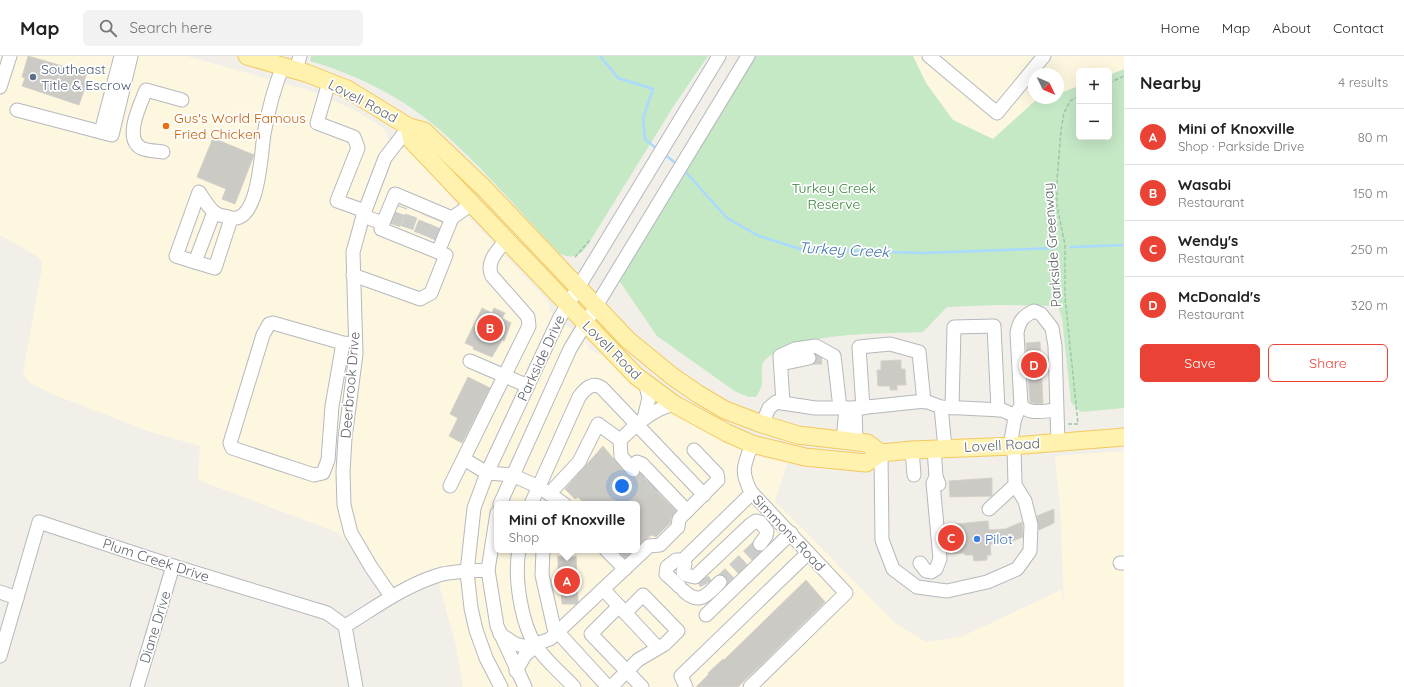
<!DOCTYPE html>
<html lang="en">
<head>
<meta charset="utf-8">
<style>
	body { margin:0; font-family:Quicksand,sans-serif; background:#f2f2f2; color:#222 }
	.controls { position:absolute; right:12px; top:12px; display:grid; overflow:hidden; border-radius:6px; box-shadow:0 4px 16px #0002 }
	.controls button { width:36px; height:36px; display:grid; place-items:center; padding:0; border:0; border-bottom:1px solid #e0e0e0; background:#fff; color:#222; font:20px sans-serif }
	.compass { position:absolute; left:1028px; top:12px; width:36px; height:36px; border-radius:50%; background:#fff; box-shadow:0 4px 16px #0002; rotate:134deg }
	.you { position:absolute; left:622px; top:430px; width:14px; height:14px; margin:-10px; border:3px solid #fff; border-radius:50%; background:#1a73e8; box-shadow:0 0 0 6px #1a73e833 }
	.badge { display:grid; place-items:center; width:26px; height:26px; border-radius:50%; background:#ea4335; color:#fff; font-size:13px; font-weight:700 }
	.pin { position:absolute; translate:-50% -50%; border:2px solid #fff; box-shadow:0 1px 4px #0006 }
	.popup { position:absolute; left:494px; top:445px; width:146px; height:52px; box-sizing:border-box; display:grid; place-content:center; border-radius:6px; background:#fff; filter:drop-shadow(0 1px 3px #0005); font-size:13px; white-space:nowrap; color:#767676 }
	.popup b { font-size:15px; color:#222 }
	.popup::after { content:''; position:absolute; left:50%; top:100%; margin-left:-8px; border:8px solid transparent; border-top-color:#fff }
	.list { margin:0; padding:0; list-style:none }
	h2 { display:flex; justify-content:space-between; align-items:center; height:52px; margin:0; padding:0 16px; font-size:17px }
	h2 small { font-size:13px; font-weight:400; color:#767676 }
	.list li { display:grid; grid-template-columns:26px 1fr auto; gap:12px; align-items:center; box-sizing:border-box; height:56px; padding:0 16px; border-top:1px solid #e0e0e0 }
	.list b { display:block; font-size:15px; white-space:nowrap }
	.list p { margin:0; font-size:13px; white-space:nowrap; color:#767676 }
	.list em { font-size:13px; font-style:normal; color:#767676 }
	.actions { display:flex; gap:8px; padding:12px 16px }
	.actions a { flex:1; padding:9px 0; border:1px solid #ea4335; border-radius:6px; text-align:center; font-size:14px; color:#ea4335 }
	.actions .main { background:#ea4335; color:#fff }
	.icon { flex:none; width:22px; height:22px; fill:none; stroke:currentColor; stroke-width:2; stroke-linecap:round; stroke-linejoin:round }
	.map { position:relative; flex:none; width:1124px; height:631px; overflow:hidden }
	header { display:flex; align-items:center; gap:24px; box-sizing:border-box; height:56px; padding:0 20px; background:#fff; border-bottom:1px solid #e0e0e0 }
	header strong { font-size:19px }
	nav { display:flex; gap:22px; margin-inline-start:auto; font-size:14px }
	.search { width:280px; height:36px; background:#f2f2f2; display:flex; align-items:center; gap:10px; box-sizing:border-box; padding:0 14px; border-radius:6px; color:#767676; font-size:15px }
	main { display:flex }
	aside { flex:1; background:#fff }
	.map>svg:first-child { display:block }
	.commercial { fill:#fef7e0; fill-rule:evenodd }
	.green { fill:#c5e8c5 }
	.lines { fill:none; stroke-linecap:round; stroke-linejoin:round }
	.stream { stroke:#aadaff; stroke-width:2.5 }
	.building { fill:#cccac5; stroke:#d6d1c6 }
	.minor-tunnel { stroke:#ccccc8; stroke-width:13; stroke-dasharray:13 6; stroke-linecap:butt }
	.minor-casing { stroke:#b5b8bc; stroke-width:15 }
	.major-casing { stroke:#f2c960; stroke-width:19 }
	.path { stroke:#9cc7a9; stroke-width:1.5; stroke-dasharray:4 2; stroke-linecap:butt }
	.minor { stroke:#fff; stroke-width:13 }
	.major { stroke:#fff2af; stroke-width:17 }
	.service-dot { fill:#5c6f8a; stroke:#fff; stroke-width:1.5 }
	.food-dot { fill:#e8710a; stroke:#fff; stroke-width:1.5 }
	.shop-dot { fill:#3f7fe0; stroke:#fff; stroke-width:1.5 }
	.labels { text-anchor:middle; stroke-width:3.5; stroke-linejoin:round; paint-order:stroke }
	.service-label { font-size:14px; fill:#4e5e75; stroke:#fff; text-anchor:start }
	.street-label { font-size:14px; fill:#5f6368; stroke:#fff }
	.food-label { font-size:14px; fill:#c56008; stroke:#fff; text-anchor:start }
	.park-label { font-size:14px; fill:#348238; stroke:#fff }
	.shop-label { font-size:14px; fill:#366cbe; stroke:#fff; text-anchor:start }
	.water-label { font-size:15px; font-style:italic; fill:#4174aa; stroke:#fff }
</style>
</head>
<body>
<header>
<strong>Map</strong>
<div class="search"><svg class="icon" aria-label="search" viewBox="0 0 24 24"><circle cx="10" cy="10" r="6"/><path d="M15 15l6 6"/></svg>Search here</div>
<nav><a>Home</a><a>Map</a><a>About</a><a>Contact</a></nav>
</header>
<main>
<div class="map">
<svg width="1124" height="631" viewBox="0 0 1124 631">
	<rect width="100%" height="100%" fill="#f1efe8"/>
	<!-- commercial -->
	<g class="commercial">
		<path d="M0 0H187L314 36 356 55 380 70 386 75 387 82 399 93 408 92 426 111 458 150 548 245 550 255 584 283 590 294 604 300 612 307 738 392 763 402 788 405 775 445 896 568 926 586 961 581 1061 534 1064 546 1060 450 1055 400 1124 395V631H463L456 590 435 513 419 517 382 539 356 498 339 477 198 424 200 390 148 375 57 340 29 326 23 316 42 212 41 204 35 199 0 179ZM497 448H637V494H497Z"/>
		<polygon points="913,0 1124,0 1124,13 1109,19 1109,15 1079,15 1079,30 1058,38 1058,18 1034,18 1034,42 1044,42 1036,44 993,83 953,64 926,27"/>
	</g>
	<!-- green -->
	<g class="green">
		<path d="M311 0H708L673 51 587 190C580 200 572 203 560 198 523 160 489 118 449 82 410 45 361 20 310 5Z"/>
		<path d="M753 0H913L926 27 953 64 993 83 1036 44 1044 42H1058V38L1079 30V81H1109V19L1124 13V352L1081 356 1071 346 1062 262 1058 250 996 249 947 251 923 276C883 278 795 275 765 304 759 310 763 319 762 327 762 332 758 337 756 341H749L736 336 657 280 618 223Z"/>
	</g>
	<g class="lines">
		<!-- stream -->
		<g class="stream">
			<polyline points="600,0 618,22 653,33 643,62 645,83 657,93"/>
			<polyline points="664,98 678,109"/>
			<polyline points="683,113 727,162 759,180 800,193 922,197 1056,192"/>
			<polyline points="1071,191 1124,189"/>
		</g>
	</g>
	<!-- building -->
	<g class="building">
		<polygon points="28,0 87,17 84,25 87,26 79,49 22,30 25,22 22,21"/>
		<polygon points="213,82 254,99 235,148 222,143 226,133 197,121"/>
		<polygon points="482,252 492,257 494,252 505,257 502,262 511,267 504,285 502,284 492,301 473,293 474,291 465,287"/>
		<polygon points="1040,286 1043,347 1037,348 1030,346 1026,287"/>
		<polygon points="901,304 901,313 905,313 906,329 897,329 897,334 890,334 890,330 878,330 877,314 881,314 881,305"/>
		<polygon points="468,321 490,332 462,387 449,380 458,362 450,358"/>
		<polygon points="603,390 627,419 634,422 640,418 676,455 671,462 670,467 656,481 652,479 637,490 637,448 585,448 578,441 575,443 565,433"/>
		<polygon points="992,422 992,440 950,441 949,425"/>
		<polygon points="1054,453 1054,467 1039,474 1037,460"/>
		<polygon points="988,465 989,474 1005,473 1022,466 1023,481 1005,488 990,488 991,499 987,499 987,504 974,505 973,499 965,499 964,497 948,498 945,469"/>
		<polygon points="617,494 633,494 625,502"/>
		<polygon points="558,500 567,503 576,500 578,546 576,548 562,548 561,536 558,536"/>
		<polygon points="806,524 825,546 767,603 738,631 696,631 709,618 708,617 723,603 724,604"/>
	</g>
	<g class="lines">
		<!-- minor-tunnel -->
		<g class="minor-tunnel">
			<polyline points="394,169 401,150"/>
			<polyline points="407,172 413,154"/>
			<polyline points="420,178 427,160"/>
			<polyline points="430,182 438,164"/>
			<polyline points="809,302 822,302"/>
			<polyline points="633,414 656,437"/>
			<polyline points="703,523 706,528"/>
			<polyline points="720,526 760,488"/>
		</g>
		<defs>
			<g id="minor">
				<polyline points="929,0 997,57 1044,0"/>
				<polyline points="296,14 300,0"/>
				<polyline points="329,26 317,67 354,81 358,92 337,145 365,155"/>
				<polyline points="0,31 10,0"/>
				<polyline points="17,54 112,79 131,0"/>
				<polyline points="101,76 121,0"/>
				<path d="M163 96C156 95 147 95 141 92 123 82 141 47 146 34L182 44"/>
				<polyline points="214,156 195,206 215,212 231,163"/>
				<polyline points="363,160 383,167 395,138 452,162"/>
				<polyline points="383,167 381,173 438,196"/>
				<path d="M195 206 176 200 199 136C203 142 208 151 214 156 217 159 224 160 228 161 259 173 261 96 264 78 268 55 274 32 283 10"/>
				<polyline points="353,219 420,243 431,237 446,199 438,196 452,162 473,147"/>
				<polyline points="343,287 332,350 328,404 323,417 314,419 232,392 230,387 263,279 269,268 273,267 343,287 355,288"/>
				<polyline points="470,305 528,330"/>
				<polyline points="781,308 809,302"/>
				<polyline points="783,347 780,300 795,293 816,290 834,300 840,352"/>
				<path d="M1021 349C1029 359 1044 355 1056 354"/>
				<polyline points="941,351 945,392"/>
				<polyline points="855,352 856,387"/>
				<polyline points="863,352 859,291 890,288 919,296 924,346"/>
				<polyline points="952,352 954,271 994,270 998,354"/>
				<polyline points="644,362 649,342 645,326"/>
				<polyline points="762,368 769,352 776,346 815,352 858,352 925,345 941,351 1002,354 1016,360"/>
				<path d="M620 384C637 368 651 354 674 348"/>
				<polyline points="620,384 621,400 633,414"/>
				<polyline points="843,386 846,352"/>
				<path d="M1010 390 1015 361 1021 349 1017 277C1019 265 1023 260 1034 255L1041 258 1052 272 1055 290 1058 387"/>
				<polyline points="934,392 936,421 939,428"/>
				<polyline points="912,394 914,419"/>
				<polyline points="881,397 882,484 893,513 917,531 947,535 987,526 1017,513 1030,495 1031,469 1025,445 1015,429"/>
				<polyline points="464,403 487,417 512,419 539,431 564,448"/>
				<polyline points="637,406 642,408 687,455"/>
				<path d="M450 430 529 270 528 261 492 220C485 206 498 194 507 183"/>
				<polyline points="550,437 579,406 598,368 620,384"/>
				<polyline points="500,448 570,293 748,0"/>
				<path d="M531 448 579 341C585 333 592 325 602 332L704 439"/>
				<polyline points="989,453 1015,429 1014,390"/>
				<polyline points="497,457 488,514 497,570 525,631"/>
				<path d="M519 494C514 521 521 567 536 590 546 605 562 618 574 631"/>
				<polyline points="543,494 542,519 554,572 608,631"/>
				<polyline points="606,494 625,513"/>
				<polyline points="567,495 567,494"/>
				<polyline points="683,504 685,508 683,516 686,519 695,521 750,469 756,465 760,466 767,475 766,480 760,488"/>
				<polyline points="920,507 926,515 931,516 936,513 940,503 933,427 936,421"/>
				<polyline points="1120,507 1124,507"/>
				<polyline points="680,531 666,518 667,511 676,504 683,504 752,437"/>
				<polyline points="603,533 658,592"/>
				<path d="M684 535C700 550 708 538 720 526"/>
				<polyline points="0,536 17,542"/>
				<polyline points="391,540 371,511 351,477 344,449 343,416 345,382 356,298 353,196 363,160 385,102 409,71"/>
				<polyline points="619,550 591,578 642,631"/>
				<polyline points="706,559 791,477"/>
				<path d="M345 570C376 551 404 530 439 519 454 515 473 515 488 514"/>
				<polyline points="500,578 515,588 528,591 550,583 649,490 660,489 678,471 679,463 718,424 717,418 694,394"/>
				<polyline points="0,600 39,466 173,510 327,557 345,570 356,631"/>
				<polyline points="516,615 525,599 536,590"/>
				<polyline points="137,631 173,510"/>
				<polyline points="501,631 486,602 476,574 471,552 467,516 474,452 487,417 559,263 719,0"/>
				<polyline points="611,631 638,604 665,588 678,575 643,539 625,557"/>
				<polyline points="686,631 681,620 808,497"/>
				<path d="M750 631 846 537 751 436C740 414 744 410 752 388"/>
			</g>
			<g id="major">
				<polyline points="247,0 306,17 347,33 409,71 424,75 484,132 628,284 672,320 698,338 725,354 762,368 798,379 867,387 881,397"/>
				<polyline points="409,71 412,85 636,320 674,348 727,377 752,388 805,401 866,407 881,397 912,394 1014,390 1124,381"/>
			</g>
		</defs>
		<!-- minor casing -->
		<use href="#minor" class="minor-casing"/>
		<!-- major casing -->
		<use href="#major" class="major-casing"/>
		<!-- path -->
		<g class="path">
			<polyline points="1109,27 1124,20"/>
			<polyline points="575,201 590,184"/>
			<polyline points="1068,368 1078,368 1065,241 1065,189 1057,150 1057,125 1061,74 1064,57 1070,45 1079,40"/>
		</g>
		<!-- minor -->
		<use href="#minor" class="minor"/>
		<!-- major -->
		<use href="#major" class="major"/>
	</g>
	<!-- markers -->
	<circle class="service-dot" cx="33" cy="21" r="4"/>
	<circle class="food-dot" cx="166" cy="70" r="4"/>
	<circle class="shop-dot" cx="977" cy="483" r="4"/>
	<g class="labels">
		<!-- service labels -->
		<g class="service-label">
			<text x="41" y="18">Southeast<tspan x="41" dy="16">Title &amp; Escrow</tspan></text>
		</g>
		<!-- street labels -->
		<g class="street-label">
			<text transform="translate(363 45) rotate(28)" y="5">Lovell Road</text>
			<text transform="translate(1052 189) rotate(-94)" y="5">Parkside Greenway</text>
			<text transform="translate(612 294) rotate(45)" y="5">Lovell Road</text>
			<text transform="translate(541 302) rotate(-65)" y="5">Parkside Drive</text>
			<text transform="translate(350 329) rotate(-85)" y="5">Deerbrook Drive</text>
			<text transform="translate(1002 389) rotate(-3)" y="5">Lovell Road</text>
			<text transform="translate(789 477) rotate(47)" y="5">Simmons Road</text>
			<text transform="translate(156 504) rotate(18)" y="5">Plum Creek Drive</text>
			<text transform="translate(155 571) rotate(-73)" y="5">Diane Drive</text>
		</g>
		<!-- food labels -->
		<g class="food-label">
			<text x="174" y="67">Gus's World Famous<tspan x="174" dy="16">Fried Chicken</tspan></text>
		</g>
		<!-- park labels -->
		<g class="park-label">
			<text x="834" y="137">Turkey Creek<tspan x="834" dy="16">Reserve</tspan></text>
		</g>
		<!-- shop labels -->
		<g class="shop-label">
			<text x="985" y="488">Pilot</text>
		</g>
		<!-- water labels -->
		<g class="water-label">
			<text transform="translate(844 194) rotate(3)" y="5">Turkey Creek</text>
		</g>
	</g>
</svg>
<div class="controls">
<button>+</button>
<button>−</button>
</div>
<svg class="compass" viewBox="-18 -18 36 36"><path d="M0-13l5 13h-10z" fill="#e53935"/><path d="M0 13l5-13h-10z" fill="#767676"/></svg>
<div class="you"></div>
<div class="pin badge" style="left:567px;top:525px">A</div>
<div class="popup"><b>Mini of Knoxville</b>Shop</div>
<div class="pin badge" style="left:490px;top:272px">B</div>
<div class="pin badge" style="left:951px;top:482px">C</div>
<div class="pin badge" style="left:1034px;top:309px">D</div>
</div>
<aside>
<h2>Nearby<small>4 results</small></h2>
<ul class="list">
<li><span class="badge">A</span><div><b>Mini of Knoxville</b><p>Shop · Parkside Drive</p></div><em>80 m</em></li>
<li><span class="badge">B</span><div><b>Wasabi</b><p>Restaurant</p></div><em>150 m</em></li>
<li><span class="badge">C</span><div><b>Wendy's</b><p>Restaurant</p></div><em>250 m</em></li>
<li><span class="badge">D</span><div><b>McDonald's</b><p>Restaurant</p></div><em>320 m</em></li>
</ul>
<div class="actions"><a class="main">Save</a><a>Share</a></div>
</aside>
</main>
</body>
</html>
